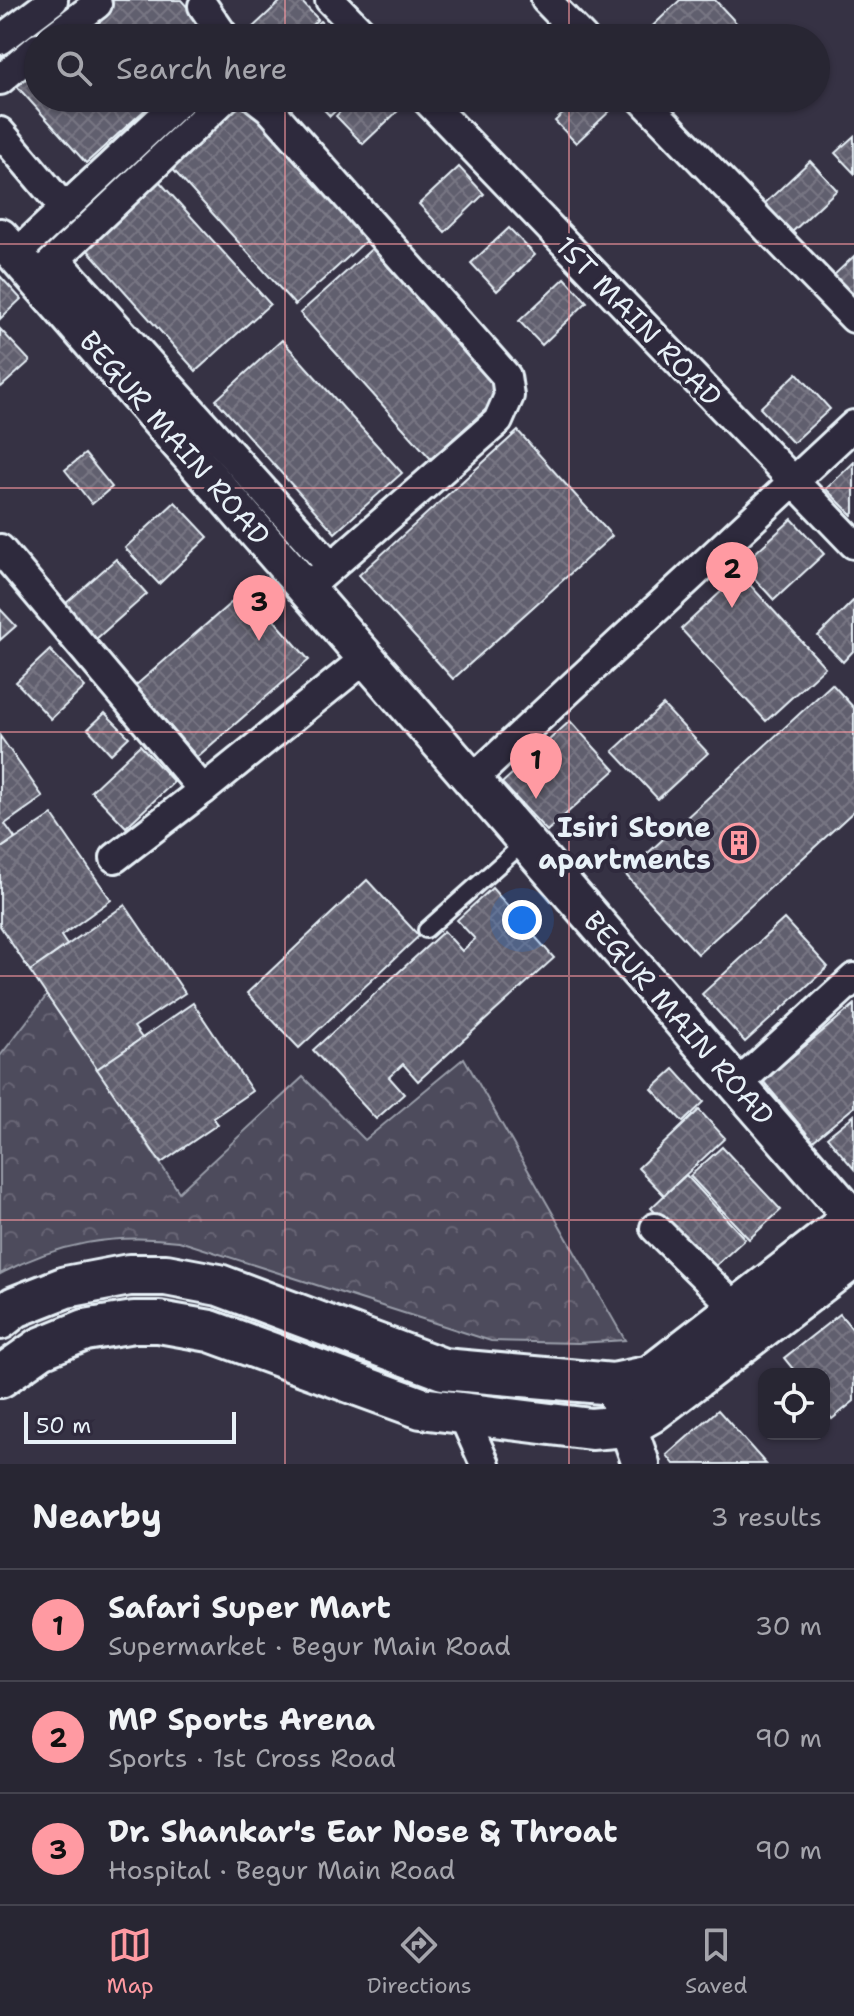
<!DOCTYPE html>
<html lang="en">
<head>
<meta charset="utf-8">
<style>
	body { margin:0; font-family:"Shantell Sans",sans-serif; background:#34323f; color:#f1f3f6 }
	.controls { position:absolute; right:24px; bottom:24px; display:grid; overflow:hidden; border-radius:16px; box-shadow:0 2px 6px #0004 }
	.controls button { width:72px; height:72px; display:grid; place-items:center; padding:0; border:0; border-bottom:2px solid #44434e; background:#282633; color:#f1f3f6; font:40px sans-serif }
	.scale { position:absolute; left:24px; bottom:20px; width:212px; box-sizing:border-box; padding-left:8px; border:4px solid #e8f1f8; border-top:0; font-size:22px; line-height:28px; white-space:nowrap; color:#e8f1f8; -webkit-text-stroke:6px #2f2a3d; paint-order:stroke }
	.you { position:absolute; left:522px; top:920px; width:28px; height:28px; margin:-20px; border:6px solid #fff; border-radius:50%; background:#1a73e8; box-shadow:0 0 0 12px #1a73e833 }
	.badge { display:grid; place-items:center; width:52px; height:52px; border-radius:50%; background:#ff9aa2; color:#111; font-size:26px; font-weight:700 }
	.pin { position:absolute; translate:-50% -66px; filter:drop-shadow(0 2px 4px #0008) }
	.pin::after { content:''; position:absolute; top:42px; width:28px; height:24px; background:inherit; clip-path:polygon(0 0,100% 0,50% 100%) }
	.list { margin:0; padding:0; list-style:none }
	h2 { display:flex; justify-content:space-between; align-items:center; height:104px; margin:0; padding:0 32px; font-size:34px }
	h2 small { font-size:26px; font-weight:400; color:#a5a5ac }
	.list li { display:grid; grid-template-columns:52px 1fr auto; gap:24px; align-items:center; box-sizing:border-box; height:112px; padding:0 32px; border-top:2px solid #44434e }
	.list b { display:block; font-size:30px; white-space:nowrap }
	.list p { margin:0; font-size:26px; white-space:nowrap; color:#a5a5ac }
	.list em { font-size:26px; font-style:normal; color:#a5a5ac }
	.icon { flex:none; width:44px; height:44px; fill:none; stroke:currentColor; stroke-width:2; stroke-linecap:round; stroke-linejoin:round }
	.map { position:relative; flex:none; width:854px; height:1464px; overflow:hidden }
	.search { position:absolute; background:#282633; box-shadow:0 2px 6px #0004; left:24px; right:24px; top:24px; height:88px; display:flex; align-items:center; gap:20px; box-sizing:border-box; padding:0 28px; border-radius:44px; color:#a5a5ac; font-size:30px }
	.sheet { height:440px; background:#282633 }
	nav { display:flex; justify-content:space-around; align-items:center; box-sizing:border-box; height:112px; border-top:2px solid #44434e; background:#282633; font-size:22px; color:#a5a5ac }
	nav a { display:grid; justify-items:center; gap:4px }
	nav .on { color:#ff9aa2 }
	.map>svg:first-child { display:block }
	.forest { fill:url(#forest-crowns); stroke:#9a9eaa; stroke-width:2 }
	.building { fill:url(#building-cross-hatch); stroke:#e8f1f8; stroke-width:2 }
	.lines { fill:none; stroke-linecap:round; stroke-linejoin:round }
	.service-casing { stroke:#e8f1f8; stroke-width:20 }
	.minor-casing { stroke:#e8f1f8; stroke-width:34 }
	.tertiary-casing { stroke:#e8f1f8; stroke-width:42 }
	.secondary-casing { stroke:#e8f1f8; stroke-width:46 }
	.service { stroke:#2f2a3d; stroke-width:14 }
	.minor { stroke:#2f2a3d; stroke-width:28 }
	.tertiary { stroke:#2f2a3d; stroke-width:36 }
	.secondary { stroke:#2f2a3d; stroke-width:40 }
	.grid { fill:none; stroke:#ff9aa2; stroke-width:2; stroke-opacity:0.55 }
	.labels { text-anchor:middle; stroke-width:8; stroke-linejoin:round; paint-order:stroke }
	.street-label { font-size:28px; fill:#e8f1f8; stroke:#2f2a3d }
	.poi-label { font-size:28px; font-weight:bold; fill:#e8f1f8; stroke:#2f2a3d; text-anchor:end }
</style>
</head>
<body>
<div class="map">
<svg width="854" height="1464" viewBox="0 0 854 1464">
	<defs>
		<pattern id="forest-crowns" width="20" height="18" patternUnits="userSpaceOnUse" patternTransform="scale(2)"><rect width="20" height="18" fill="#4d4b5c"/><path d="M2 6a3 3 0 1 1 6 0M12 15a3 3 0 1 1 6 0" fill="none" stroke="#676574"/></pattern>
		<pattern id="building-cross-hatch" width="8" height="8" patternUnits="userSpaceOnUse" patternTransform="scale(2)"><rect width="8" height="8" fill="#605e6e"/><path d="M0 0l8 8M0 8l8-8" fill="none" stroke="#777683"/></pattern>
	</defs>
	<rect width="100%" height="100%" fill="#363244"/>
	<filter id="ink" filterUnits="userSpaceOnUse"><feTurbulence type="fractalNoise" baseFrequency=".0125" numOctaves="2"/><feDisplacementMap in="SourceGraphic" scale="16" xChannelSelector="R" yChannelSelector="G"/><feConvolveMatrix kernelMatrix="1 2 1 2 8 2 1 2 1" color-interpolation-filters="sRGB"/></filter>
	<g filter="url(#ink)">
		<!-- forest -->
		<path class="forest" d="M48 994 179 1192 303 1077 365 1140 464 1058 625 1340 578 1343 491 1341 179 1241C114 1233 58 1243 0 1274V1056Z"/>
		<!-- building -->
		<g class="building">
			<polygon points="106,0 181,0 215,38 64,38"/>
			<polygon points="282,0 300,0 318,19 299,38 262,38 252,28"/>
			<polygon points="680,0 715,0 741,28 730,38 640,38"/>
			<polygon points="320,21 336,38 302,38"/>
			<polygon points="38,61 38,98 158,98 86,163 14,83"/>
			<polygon points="241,98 368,239 295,305 168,164"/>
			<polygon points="313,98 349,98 330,116"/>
			<polygon points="354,98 393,98 402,107 363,144 336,116"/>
			<polygon points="580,98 600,98 611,110 576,143 555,121"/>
			<polygon points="854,136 854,173 835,153"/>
			<polygon points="810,161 837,190 790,234 763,205"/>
			<polygon points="459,167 484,194 445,232 419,204"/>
			<polygon points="159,181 270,304 196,371 85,247"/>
			<polygon points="509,228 535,255 497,291 471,263"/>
			<polygon points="375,246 506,391 431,459 300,313"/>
			<polygon points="854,256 854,301 832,277"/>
			<polygon points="0,276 21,299 0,319"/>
			<polygon points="565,278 587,302 542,345 519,321"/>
			<polygon points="0,329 30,361 1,387 0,386"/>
			<polygon points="282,340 402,473 335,533 216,400"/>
			<polygon points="797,373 830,409 793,443 760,408"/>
			<polygon points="518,431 612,536 453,679 359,575"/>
			<polygon points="85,454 112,487 92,504 65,470"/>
			<polygon points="854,462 854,513 852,515 826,489"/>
			<polygon points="175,502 208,537 159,584 125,548"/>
			<polygon points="792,519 824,554 774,600 742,565"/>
			<polygon points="116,559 147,594 96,639 65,604"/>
			<polygon points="740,574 825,667 766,721 681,629"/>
			<polygon points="247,589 309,660 197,757 135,686"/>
			<polygon points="854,600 854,650 843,662 818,636"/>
			<polygon points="0,609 16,626 0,640"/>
			<polygon points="50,650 85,687 51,719 16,682"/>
			<polygon points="832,684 854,708 854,811 698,954 625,874"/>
			<polygon points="663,705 708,753 658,799 613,751"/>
			<polygon points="105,713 129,737 111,754 88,729"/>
			<polygon points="570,721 615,770 547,831 502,783"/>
			<polygon points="0,736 43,797 5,824 15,838 0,849"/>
			<polygon points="140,745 174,782 126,827 91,791"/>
			<polygon points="52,815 111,900 61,936 67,945 30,971 0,926 0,849"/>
			<polygon points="367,880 419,936 299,1048 247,993"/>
			<polygon points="492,888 554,958 418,1081 403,1064 389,1077 404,1094 376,1119 313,1050 444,931 462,951 475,939 457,920"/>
			<polygon points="125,905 185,993 134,1027 142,1038 97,1069 30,971"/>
			<polygon points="784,919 828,967 745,1042 702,994"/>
			<polygon points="193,1003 252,1091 213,1118 218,1124 161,1163 97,1069"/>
			<polygon points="854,1005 854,1107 813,1141 763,1081"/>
			<polygon points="674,1069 704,1102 683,1122 652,1089"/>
			<polygon points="699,1110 725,1138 664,1195 638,1168"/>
			<polygon points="854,1115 854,1169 827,1137"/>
			<polygon points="722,1147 781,1210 749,1239 690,1176"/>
			<polygon points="686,1175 745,1239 710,1271 651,1208"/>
			<polygon points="840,1314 854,1331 854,1401 832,1419 824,1408 824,1374 797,1374 784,1358"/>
			<polygon points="718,1410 766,1464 674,1464 667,1455"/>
		</g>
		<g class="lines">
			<defs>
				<polyline id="service" points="426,930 525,842"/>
				<g id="minor">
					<polyline points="330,0 367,38"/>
					<polyline points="546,0 583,38"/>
					<polyline points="203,6 225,38"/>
					<polyline points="52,38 97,4"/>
					<polyline points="0,40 53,0"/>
					<polyline points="0,80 38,48"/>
					<polyline points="256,98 269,108 506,376 509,396 498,421 306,589"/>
					<polyline points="425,98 854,544"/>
					<polyline points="641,98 854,318"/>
					<polyline points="0,132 65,209"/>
					<polyline points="15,255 183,98"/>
					<polyline points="56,259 331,566"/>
					<polyline points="42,272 225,98"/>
					<polyline points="0,549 203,790"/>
					<polyline points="472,780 854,425"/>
					<polyline points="115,858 203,790 366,658"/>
					<polyline points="737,1085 854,978"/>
					<polyline points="655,1228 737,1309"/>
					<polyline points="462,1413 485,1464"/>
				</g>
				<g id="tertiary">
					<polyline points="0,237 854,1219"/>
					<polyline points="613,1384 641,1464"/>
				</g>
				<g id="secondary">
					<polyline points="0,1319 15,1307 66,1287 129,1275 166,1275 219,1285 443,1369 613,1384 651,1376 854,1218"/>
					<polyline points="0,1377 41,1348 85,1330 134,1322 159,1322 210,1331 421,1408 591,1429 627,1426 650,1413 854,1257"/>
				</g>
			</defs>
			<!-- service casing -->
			<use href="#service" class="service-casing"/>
			<!-- minor casing -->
			<use href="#minor" class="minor-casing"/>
			<!-- tertiary casing -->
			<use href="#tertiary" class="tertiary-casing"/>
			<!-- secondary casing -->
			<use href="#secondary" class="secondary-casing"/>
			<!-- service -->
			<use href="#service" class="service"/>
			<!-- minor -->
			<use href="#minor" class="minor"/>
			<!-- tertiary -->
			<use href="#tertiary" class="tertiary"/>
			<!-- secondary -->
			<use href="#secondary" class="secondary"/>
		</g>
	</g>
	<!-- grid -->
	<path class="grid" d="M285 0V38M569 0V38M285 98V1464M569 98V1464M0 244H854M0 488H854M0 732H854M0 976H854M0 1220H854"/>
	<!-- icons -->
	<defs>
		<symbol id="building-ring" viewBox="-11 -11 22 22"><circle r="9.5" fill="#2f2a3d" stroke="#ff9aa2" stroke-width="1.5"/><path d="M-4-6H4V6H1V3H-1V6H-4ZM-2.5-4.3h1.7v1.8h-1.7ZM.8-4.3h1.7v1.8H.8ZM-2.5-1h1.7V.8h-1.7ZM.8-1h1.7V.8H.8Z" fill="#ff9aa2"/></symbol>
	</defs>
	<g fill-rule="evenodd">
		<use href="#building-ring" x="717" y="821" width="44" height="44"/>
	</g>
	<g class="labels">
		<!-- street labels -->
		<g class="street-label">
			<text transform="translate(639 321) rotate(46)" y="10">1ST MAIN ROAD</text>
			<text transform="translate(175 438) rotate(49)" y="10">BEGUR MAIN ROAD</text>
			<text transform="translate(679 1018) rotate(49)" y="10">BEGUR MAIN ROAD</text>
		</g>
		<!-- poi labels -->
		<g class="poi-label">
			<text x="711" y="837">Isiri Stone<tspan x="711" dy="32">apartments</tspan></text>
		</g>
	</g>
</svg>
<div class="controls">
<button><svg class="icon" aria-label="locate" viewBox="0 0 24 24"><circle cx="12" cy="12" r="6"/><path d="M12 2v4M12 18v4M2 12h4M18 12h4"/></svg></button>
</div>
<div class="scale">50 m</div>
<div class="you"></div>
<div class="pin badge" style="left:536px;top:799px">1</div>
<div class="pin badge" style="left:732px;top:608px">2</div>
<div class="pin badge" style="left:259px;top:641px">3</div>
<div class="search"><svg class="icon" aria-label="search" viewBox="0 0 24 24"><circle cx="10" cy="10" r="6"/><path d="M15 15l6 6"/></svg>Search here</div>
</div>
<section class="sheet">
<h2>Nearby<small>3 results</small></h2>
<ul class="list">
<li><span class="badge">1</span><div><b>Safari Super Mart</b><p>Supermarket · Begur Main Road</p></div><em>30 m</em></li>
<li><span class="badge">2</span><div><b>MP Sports Arena</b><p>Sports · 1st Cross Road</p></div><em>90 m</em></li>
<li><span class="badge">3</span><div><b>Dr. Shankar's Ear Nose &amp; Throat</b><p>Hospital · Begur Main Road</p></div><em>90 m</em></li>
</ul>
</section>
<nav>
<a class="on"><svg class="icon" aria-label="map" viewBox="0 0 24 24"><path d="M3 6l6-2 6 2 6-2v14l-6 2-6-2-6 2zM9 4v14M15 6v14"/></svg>Map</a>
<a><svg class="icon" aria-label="directions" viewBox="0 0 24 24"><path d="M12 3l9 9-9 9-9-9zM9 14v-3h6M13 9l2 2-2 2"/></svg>Directions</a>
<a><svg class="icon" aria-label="saved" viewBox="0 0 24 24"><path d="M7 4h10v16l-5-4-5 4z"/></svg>Saved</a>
</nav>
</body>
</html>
